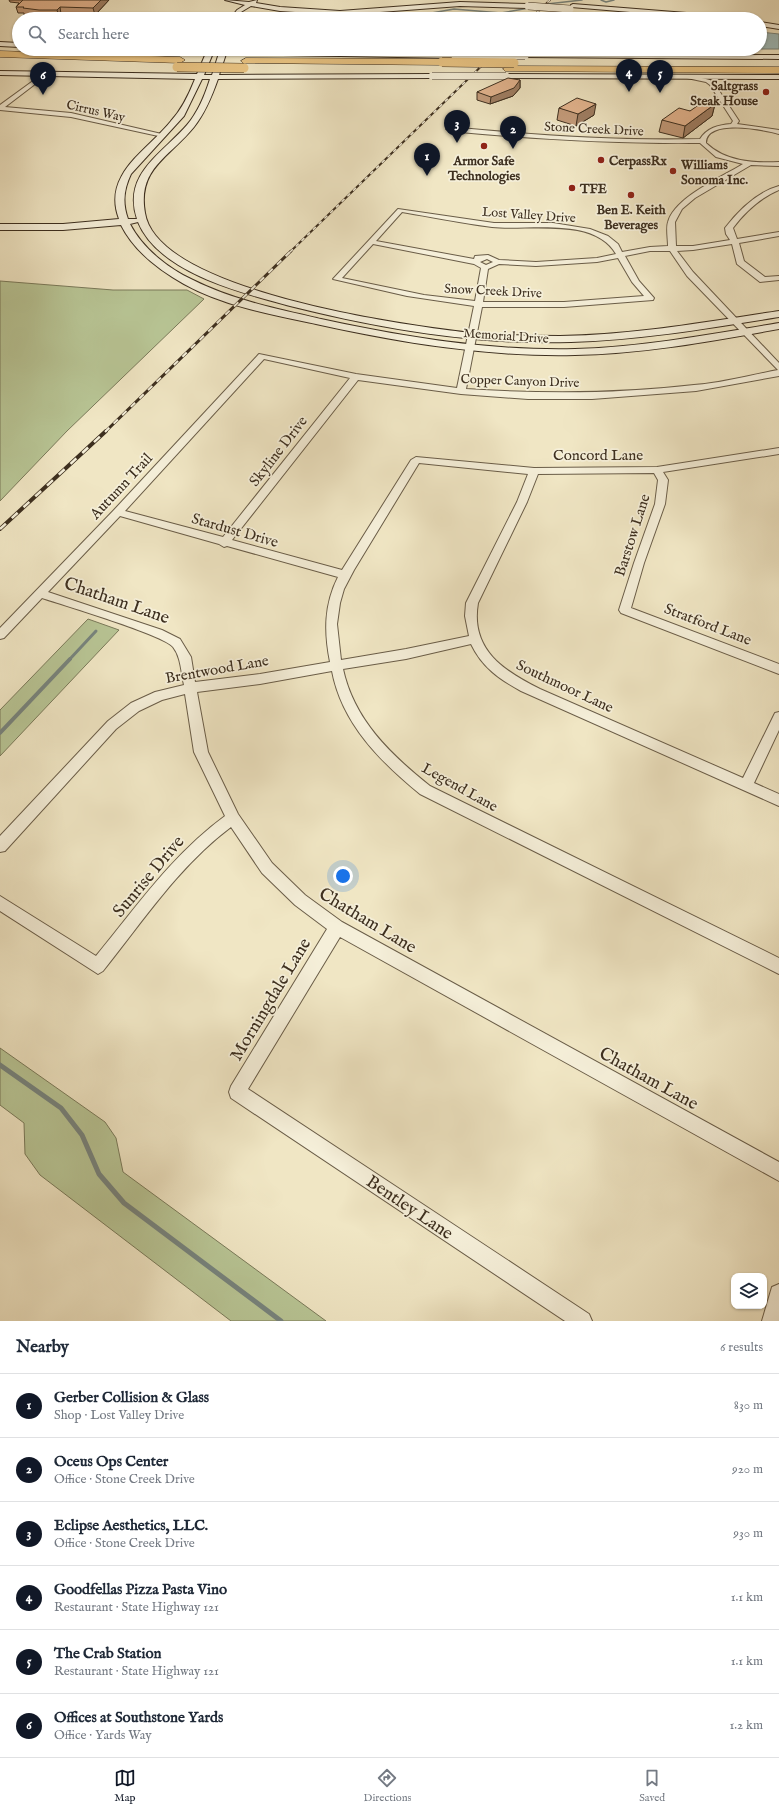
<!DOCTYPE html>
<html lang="en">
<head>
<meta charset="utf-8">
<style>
	body { margin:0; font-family:"IM FELL English",serif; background:#f2f2f3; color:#1f2937 }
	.controls { position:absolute; right:12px; bottom:12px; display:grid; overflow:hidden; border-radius:8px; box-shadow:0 1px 3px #0004 }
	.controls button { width:36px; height:36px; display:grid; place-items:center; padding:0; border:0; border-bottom:1px solid #e0e1e3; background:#fff; color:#1f2937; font:20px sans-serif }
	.you { position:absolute; left:343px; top:876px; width:14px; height:14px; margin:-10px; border:3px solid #fff; border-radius:50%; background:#1a73e8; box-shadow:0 0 0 6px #1a73e833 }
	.badge { display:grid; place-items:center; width:26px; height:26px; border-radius:50%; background:#111827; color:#fff; font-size:13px; font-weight:700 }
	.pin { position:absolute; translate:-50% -33px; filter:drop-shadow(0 1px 2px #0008) }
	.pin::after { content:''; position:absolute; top:21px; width:14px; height:12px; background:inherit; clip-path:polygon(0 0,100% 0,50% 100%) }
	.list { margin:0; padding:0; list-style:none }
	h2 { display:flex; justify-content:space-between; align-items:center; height:52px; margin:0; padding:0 16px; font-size:17px }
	h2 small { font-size:13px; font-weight:400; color:#747a83 }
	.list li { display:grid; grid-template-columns:26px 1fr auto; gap:12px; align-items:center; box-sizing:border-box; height:64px; padding:0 16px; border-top:1px solid #e0e1e3 }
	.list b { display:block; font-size:15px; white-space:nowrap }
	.list p { margin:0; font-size:13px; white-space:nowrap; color:#747a83 }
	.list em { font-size:13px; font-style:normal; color:#747a83 }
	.icon { flex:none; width:22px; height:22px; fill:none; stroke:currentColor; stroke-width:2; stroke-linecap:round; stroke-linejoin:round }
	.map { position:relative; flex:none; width:779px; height:1321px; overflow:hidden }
	.search { position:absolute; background:#fff; box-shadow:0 1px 3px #0004; left:12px; right:12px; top:12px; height:44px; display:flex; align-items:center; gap:10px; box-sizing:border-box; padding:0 14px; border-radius:22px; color:#747a83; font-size:15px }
	.sheet { height:436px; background:#fff }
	nav { display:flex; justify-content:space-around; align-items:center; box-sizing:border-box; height:56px; border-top:1px solid #e0e1e3; background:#fff; font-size:11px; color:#747a83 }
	nav a { display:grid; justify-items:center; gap:2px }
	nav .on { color:#111827 }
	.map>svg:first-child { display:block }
	.green { fill:#b8c595; stroke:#7a7a5a }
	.water { fill:#9ebdbe; stroke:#77847e }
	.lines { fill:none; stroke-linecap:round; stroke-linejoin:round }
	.stream-far3 { stroke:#77847e; stroke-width:1.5 }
	.stream-far2 { stroke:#77847e; stroke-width:3 }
	.stream-far1 { stroke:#77847e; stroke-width:4 }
	.stream { stroke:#77847e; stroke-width:5 }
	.street-casing { stroke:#6a5d48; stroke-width:2 }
	.secondary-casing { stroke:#3d2f1f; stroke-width:2 }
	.highway-casing { stroke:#3d2f1f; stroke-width:1 }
	.street { fill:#f5efd9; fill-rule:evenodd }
	.secondary { fill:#f5efd9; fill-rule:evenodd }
	.highway { fill:#e8c382; fill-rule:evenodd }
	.rail-far2-casing { stroke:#3d2f1f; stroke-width:2 }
	.rail-far1-casing { stroke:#3d2f1f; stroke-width:3 }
	.rail-casing { stroke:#3d2f1f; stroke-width:4 }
	.rail-far2 { stroke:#f5efd9; stroke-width:1.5; stroke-dasharray:4; stroke-linecap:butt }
	.rail-far1 { stroke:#f5efd9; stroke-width:2; stroke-dasharray:6; stroke-linecap:butt }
	.rail { stroke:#f5efd9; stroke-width:2.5; stroke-dasharray:8; stroke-linecap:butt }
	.secondary-bridge-casing { stroke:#3d2f1f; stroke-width:8; stroke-linecap:butt }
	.highway-bridge-casing { stroke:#3d2f1f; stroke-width:10; stroke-linecap:butt }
	.secondary-bridge { stroke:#f5efd9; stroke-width:7 }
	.highway-bridge { stroke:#e8c382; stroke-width:9 }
	.wall { fill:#c39b7a; stroke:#3d2f1f }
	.shaded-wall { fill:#9f7e63; stroke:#3d2f1f }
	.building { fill:#e3b48e; stroke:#3d2f1f }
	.poi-dot { fill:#8f2418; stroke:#f5efd9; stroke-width:1.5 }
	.labels { text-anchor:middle; stroke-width:3.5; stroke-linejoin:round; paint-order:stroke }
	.far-poi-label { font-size:13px; font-weight:bold; fill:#3d2f1f; stroke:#f5efd9; text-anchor:start }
	.far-street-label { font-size:13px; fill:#3d2f1f; stroke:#f5efd9 }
	.street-label { font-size:15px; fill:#3d2f1f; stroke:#f5efd9 }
	.near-street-label { font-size:18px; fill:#3d2f1f; stroke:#f5efd9 }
</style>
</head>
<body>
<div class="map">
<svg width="779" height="1321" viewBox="0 0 779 1321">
	<rect width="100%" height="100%" fill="#f0e6c4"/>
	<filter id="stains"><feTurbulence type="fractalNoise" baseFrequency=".005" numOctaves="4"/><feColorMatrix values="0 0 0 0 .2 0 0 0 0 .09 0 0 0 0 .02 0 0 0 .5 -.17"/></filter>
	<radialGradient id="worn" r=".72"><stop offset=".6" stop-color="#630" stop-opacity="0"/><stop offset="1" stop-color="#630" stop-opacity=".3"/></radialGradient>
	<!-- green -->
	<g class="green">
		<polygon points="0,281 113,290 187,290 204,299 67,431 0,501"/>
		<polygon points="88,619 119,630 0,756 0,710"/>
		<polygon points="0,1048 105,1122 116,1138 123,1172 326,1321 231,1321 40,1175 25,1154 24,1123 0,1105"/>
	</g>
	<!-- water -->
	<polygon class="water" points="760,32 779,34 779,49 760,49"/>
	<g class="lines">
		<!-- stream-far3 -->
		<g class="stream-far3">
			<polyline points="601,0 606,2 614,0"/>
			<polyline points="547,4 582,0"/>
			<polyline points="268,15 311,19"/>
			<polyline points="335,19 426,14 454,9 501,13 529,8"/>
		</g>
		<!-- stream-far2 -->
		<polyline class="stream-far2" points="69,660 96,631"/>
		<!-- stream-far1 -->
		<polyline class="stream-far1" points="0,733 70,659"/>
		<!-- stream -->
		<polyline class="stream" points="0,1065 61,1108 82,1135 99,1174 124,1203 281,1321"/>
		<defs>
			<g id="street">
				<path d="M689 75 710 80 714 83 739 121 737 124 779 130V134C766 130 706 118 706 143 726 162 753 163 779 162V166L751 165 695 198 682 209 675 222 676 246H693L730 240 726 234 725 228C739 210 757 192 779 186V190C760 198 745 212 733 228L737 239 779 232V236L739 243 744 261 765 277 779 276V280L760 282 737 264 732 244 693 250 677 251 693 272 779 363V376L696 391 592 399H528L461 394 358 380 232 540 342 570 411 460 416 457 534 468 657 467 779 448V454L663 472 668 480 665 504 644 563 631 608 779 664V674L621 613 619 610 634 563 655 504 658 480 654 473 538 474 527 502 478 603C470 650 504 671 540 689L743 778 775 713 779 712V730L754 783 779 794V806L521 691C499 679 482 667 471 644L406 659 343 669C354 720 391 755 430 786L779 958V974L420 794C381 762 342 724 332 671L260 684 197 692 208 752 238 814 272 863 305 895 342 922 779 1162V1181L340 937 248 1089 589 1314 592 1321H565L231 1098 229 1092 231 1086 327 929 295 905 262 873 231 827C179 866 143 921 103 971L98 974 0 911V896L96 956C137 906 173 854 225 816L194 752 185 694 162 700 139 711 116 729 5 851 0 852V836L108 721 131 703 155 692 184 685C181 672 181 657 173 647 164 635 63 605 42 598L4 638 0 639V628L114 510 259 354 356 374 457 388 474 306 407 296 333 279 398 209 494 223H553L590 229 608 236 618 244 622 252 650 247 668 246C668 239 666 228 668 222 675 197 722 177 743 164L716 157 700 143C616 144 533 139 449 131L446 129 449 127C533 135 616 141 700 139 707 128 718 125 731 124L733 121 710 85 706 82 687 78ZM402 212C432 217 462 223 492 227 528 231 594 216 616 254L597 258 536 262 499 260 488 255 475 256 474 259 376 241ZM373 244 474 264 481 268 475 301 424 295 342 278ZM650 251H670L687 276 778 370C751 375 722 383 694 385 617 394 543 394 466 389L482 307H564L653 300 654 298 639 281 625 256ZM618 258 632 282 644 296 564 302H483L488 269 499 264 536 266 597 262ZM487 259 493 262 486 265 480 262ZM264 359 350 378 223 537 125 511ZM419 463 528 474 517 502 466 603 465 616 469 636 406 649 341 660 337 624 340 603 344 589 354 570ZM120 516 219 544 224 547 227 546 338 577C324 605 324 632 330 662L260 674 195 682 191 657 180 639 162 630 48 592Z"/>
				<polygon points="32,78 36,78 39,81 5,107 71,113 166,135 163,137 71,117 0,110 0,105 33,81"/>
				<polygon points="779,1284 779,1321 762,1321 772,1287"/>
			</g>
			<g id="secondary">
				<polygon points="225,0 249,2 257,0 256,3 280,7 340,11 460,2 528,4 531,6 528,8 460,6 340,15 280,11 251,6 241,12 236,19 230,19 237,10 245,5"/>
				<polygon points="573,4 737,17 740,19 713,19 571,7 571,5"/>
				<polygon points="760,22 779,25 779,29 760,26"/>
				<polygon points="0,42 19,43 19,47 0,46"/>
				<path d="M90 49H227L455 54 458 56 455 58 226 54 219 75 432 74 436 76 432 78 218 79C212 96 205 113 194 127 170 157 137 168 145 213 157 291 406 326 473 333 502 335 531 336 560 336 634 335 706 322 779 311V317C710 328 641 340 571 342 476 345 382 329 290 306 242 293 159 273 138 222L130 224C143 249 169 269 193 280 233 300 277 309 321 319 404 337 489 351 575 349 644 347 711 334 779 323V329C711 341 644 354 575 355 488 357 402 343 316 324 272 315 224 306 184 284 159 270 134 251 121 225L63 230H0V224H63L119 219C102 174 147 151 171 121 182 109 189 94 195 79L0 75V71L197 74 206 53 93 51ZM213 53H219L212 75H204ZM202 79H210C205 95 198 112 187 125 162 154 122 174 137 219H128C122 202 124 189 131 174L184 116Z"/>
				<polygon points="525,54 779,55 779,59 523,57 523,55"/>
				<polygon points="503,74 779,75 779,79 506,78 503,78"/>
			</g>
			<g id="highway">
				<polygon points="0,51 180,57 185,60 180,63 0,57"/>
				<polygon points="246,58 442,59 447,62 442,65 243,63 241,61"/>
				<polygon points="508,66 779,67 779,73 505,71 503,69"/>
			</g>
		</defs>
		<!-- street casing -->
		<use href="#street" class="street-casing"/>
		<!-- secondary casing -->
		<use href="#secondary" class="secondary-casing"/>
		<!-- highway casing -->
		<use href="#highway" class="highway-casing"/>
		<!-- street -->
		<use href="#street" class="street"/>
		<!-- secondary -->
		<use href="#secondary" class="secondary"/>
		<!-- highway -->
		<use href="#highway" class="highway"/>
		<defs>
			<g id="rail-far2">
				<polyline points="530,19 550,0"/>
				<polyline points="290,252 499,49"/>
			</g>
			<polyline id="rail-far1" points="105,432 291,251"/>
			<polyline id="rail" points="0,529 106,431"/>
		</defs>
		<!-- rail-far2 casing -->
		<use href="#rail-far2" class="rail-far2-casing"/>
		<!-- rail-far1 casing -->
		<use href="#rail-far1" class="rail-far1-casing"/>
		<!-- rail casing -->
		<use href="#rail" class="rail-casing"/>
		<!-- rail-far2 -->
		<use href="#rail-far2" class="rail-far2"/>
		<!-- rail-far1 -->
		<use href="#rail-far1" class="rail-far1"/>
		<!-- rail -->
		<use href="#rail" class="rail"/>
		<defs>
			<g id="secondary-bridge">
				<polyline points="528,6 570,9"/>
				<polyline points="455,56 525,56"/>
				<polyline points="432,76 506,76"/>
			</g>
			<g id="highway-bridge">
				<polyline points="442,62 514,63"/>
				<polyline points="177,67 244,68"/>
			</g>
		</defs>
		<!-- secondary-bridge casing -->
		<use href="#secondary-bridge" class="secondary-bridge-casing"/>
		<!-- highway-bridge casing -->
		<use href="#highway-bridge" class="highway-bridge-casing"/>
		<!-- secondary-bridge -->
		<use href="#secondary-bridge" class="secondary-bridge"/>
		<!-- highway-bridge -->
		<use href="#highway-bridge" class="highway-bridge"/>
	</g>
	<!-- wall -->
	<g class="wall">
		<polygon points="9,0 109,0 95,15 61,14 59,17 41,17 24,15 24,13 18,13 16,7 19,3 10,2"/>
		<polygon points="520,80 520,88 513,96 490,104 477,100 477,92"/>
		<polygon points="715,104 712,116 683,138 659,132 662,120 690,111"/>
		<polygon points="559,108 594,115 576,126 557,120"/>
	</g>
	<!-- shaded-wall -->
	<g class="shaded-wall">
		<polygon points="101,0 109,0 95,15 93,8"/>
		<polygon points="60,7 61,14 59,17 57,10"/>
		<polygon points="520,80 520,88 513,96 490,104 491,97"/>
		<polygon points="596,104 594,115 576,126 578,114"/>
		<polygon points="715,104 712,116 683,138 685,126"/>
	</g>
	<!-- building -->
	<g class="building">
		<polygon points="23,0 101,0 93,8 60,7 57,10 39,10 23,8 24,7 16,7"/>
		<polygon points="508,78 520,80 514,88 491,97 477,92"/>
		<polygon points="577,98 596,104 578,114 559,108"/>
		<polygon points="703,102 715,104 685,126 662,120 679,108 690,111"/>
	</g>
	<!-- markers -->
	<g class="poi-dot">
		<circle cx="766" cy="92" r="4"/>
		<circle cx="484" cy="146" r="4"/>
		<circle cx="601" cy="160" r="4"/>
		<circle cx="673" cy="171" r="4"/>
		<circle cx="572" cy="188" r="4"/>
		<circle cx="631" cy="195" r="4"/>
	</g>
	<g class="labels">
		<!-- far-poi labels -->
		<g class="far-poi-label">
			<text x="758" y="90" text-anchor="end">Saltgrass<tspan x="758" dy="15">Steak House</tspan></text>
			<text x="484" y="165" text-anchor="middle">Armor Safe<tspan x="484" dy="15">Technologies</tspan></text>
			<text x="609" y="165">CerpassRx</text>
			<text x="681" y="169">Williams<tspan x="681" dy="15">Sonoma Inc.</tspan></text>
			<text x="580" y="193">TFE</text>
			<text x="631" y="214" text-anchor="middle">Ben E. Keith<tspan x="631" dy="15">Beverages</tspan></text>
		</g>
		<!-- far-street labels -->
		<g class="far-street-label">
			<text transform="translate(96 110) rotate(13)" y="5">Cirrus Way</text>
			<text transform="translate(594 128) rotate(3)" y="5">Stone Creek Drive</text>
			<text transform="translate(529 214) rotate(4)" y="5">Lost Valley Drive</text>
			<text transform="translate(493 290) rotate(3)" y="5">Snow Creek Drive</text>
			<text transform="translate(506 335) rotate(4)" y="5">Memorial Drive</text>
			<text transform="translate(520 380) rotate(2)" y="5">Copper Canyon Drive</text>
		</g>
		<!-- street labels -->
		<g class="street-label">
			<text transform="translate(278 451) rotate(-52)" y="5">Skyline Drive</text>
			<text x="598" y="460">Concord Lane</text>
			<text transform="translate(121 486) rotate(-47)" y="5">Autumn Trail</text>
			<text transform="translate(235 530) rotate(16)" y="5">Stardust Drive</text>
			<text transform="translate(632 535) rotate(-72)" y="5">Barstow Lane</text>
			<text transform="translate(708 624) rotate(21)" y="5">Stratford Lane</text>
			<text transform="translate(217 669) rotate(-10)" y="5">Brentwood Lane</text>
			<text transform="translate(565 686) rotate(25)" y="5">Southmoor Lane</text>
			<text transform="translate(460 787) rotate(29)" y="5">Legend Lane</text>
		</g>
		<!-- near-street labels -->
		<g class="near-street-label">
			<text transform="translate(117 600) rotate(19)" y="6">Chatham Lane</text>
			<text transform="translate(148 876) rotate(-50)" y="6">Sunrise Drive</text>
			<text transform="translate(368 920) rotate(31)" y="6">Chatham Lane</text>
			<text transform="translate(270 999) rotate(-59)" y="6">Morningdale Lane</text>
			<text transform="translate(649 1078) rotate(29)" y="6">Chatham Lane</text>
			<text transform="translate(410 1207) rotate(34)" y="6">Bentley Lane</text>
		</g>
	</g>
	<rect width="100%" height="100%" filter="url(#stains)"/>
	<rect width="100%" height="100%" fill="url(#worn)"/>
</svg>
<div class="controls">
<button><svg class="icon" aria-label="layers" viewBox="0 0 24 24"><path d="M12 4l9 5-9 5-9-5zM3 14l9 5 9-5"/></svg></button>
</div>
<div class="you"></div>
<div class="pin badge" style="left:427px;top:176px">1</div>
<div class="pin badge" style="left:513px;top:149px">2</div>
<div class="pin badge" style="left:457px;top:143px">3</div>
<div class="pin badge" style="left:629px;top:92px">4</div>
<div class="pin badge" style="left:660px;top:93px">5</div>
<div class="pin badge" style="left:43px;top:95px">6</div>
<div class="search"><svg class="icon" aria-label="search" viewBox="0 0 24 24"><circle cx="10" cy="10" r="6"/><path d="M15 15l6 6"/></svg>Search here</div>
</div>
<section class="sheet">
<h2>Nearby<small>6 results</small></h2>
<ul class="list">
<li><span class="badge">1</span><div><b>Gerber Collision &amp; Glass</b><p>Shop · Lost Valley Drive</p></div><em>830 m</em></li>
<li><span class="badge">2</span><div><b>Oceus Ops Center</b><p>Office · Stone Creek Drive</p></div><em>920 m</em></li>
<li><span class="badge">3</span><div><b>Eclipse Aesthetics, LLC.</b><p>Office · Stone Creek Drive</p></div><em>930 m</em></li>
<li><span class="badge">4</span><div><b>Goodfellas Pizza Pasta Vino</b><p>Restaurant · State Highway 121</p></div><em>1.1 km</em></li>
<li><span class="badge">5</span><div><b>The Crab Station</b><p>Restaurant · State Highway 121</p></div><em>1.1 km</em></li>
<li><span class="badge">6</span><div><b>Offices at Southstone Yards</b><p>Office · Yards Way</p></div><em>1.2 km</em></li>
</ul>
</section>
<nav>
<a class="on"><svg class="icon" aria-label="map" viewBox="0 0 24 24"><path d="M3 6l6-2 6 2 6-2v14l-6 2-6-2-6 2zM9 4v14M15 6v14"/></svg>Map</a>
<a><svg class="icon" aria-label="directions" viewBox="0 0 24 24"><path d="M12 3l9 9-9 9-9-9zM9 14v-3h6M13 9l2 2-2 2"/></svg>Directions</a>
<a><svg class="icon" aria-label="saved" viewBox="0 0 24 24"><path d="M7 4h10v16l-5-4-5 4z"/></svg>Saved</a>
</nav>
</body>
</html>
